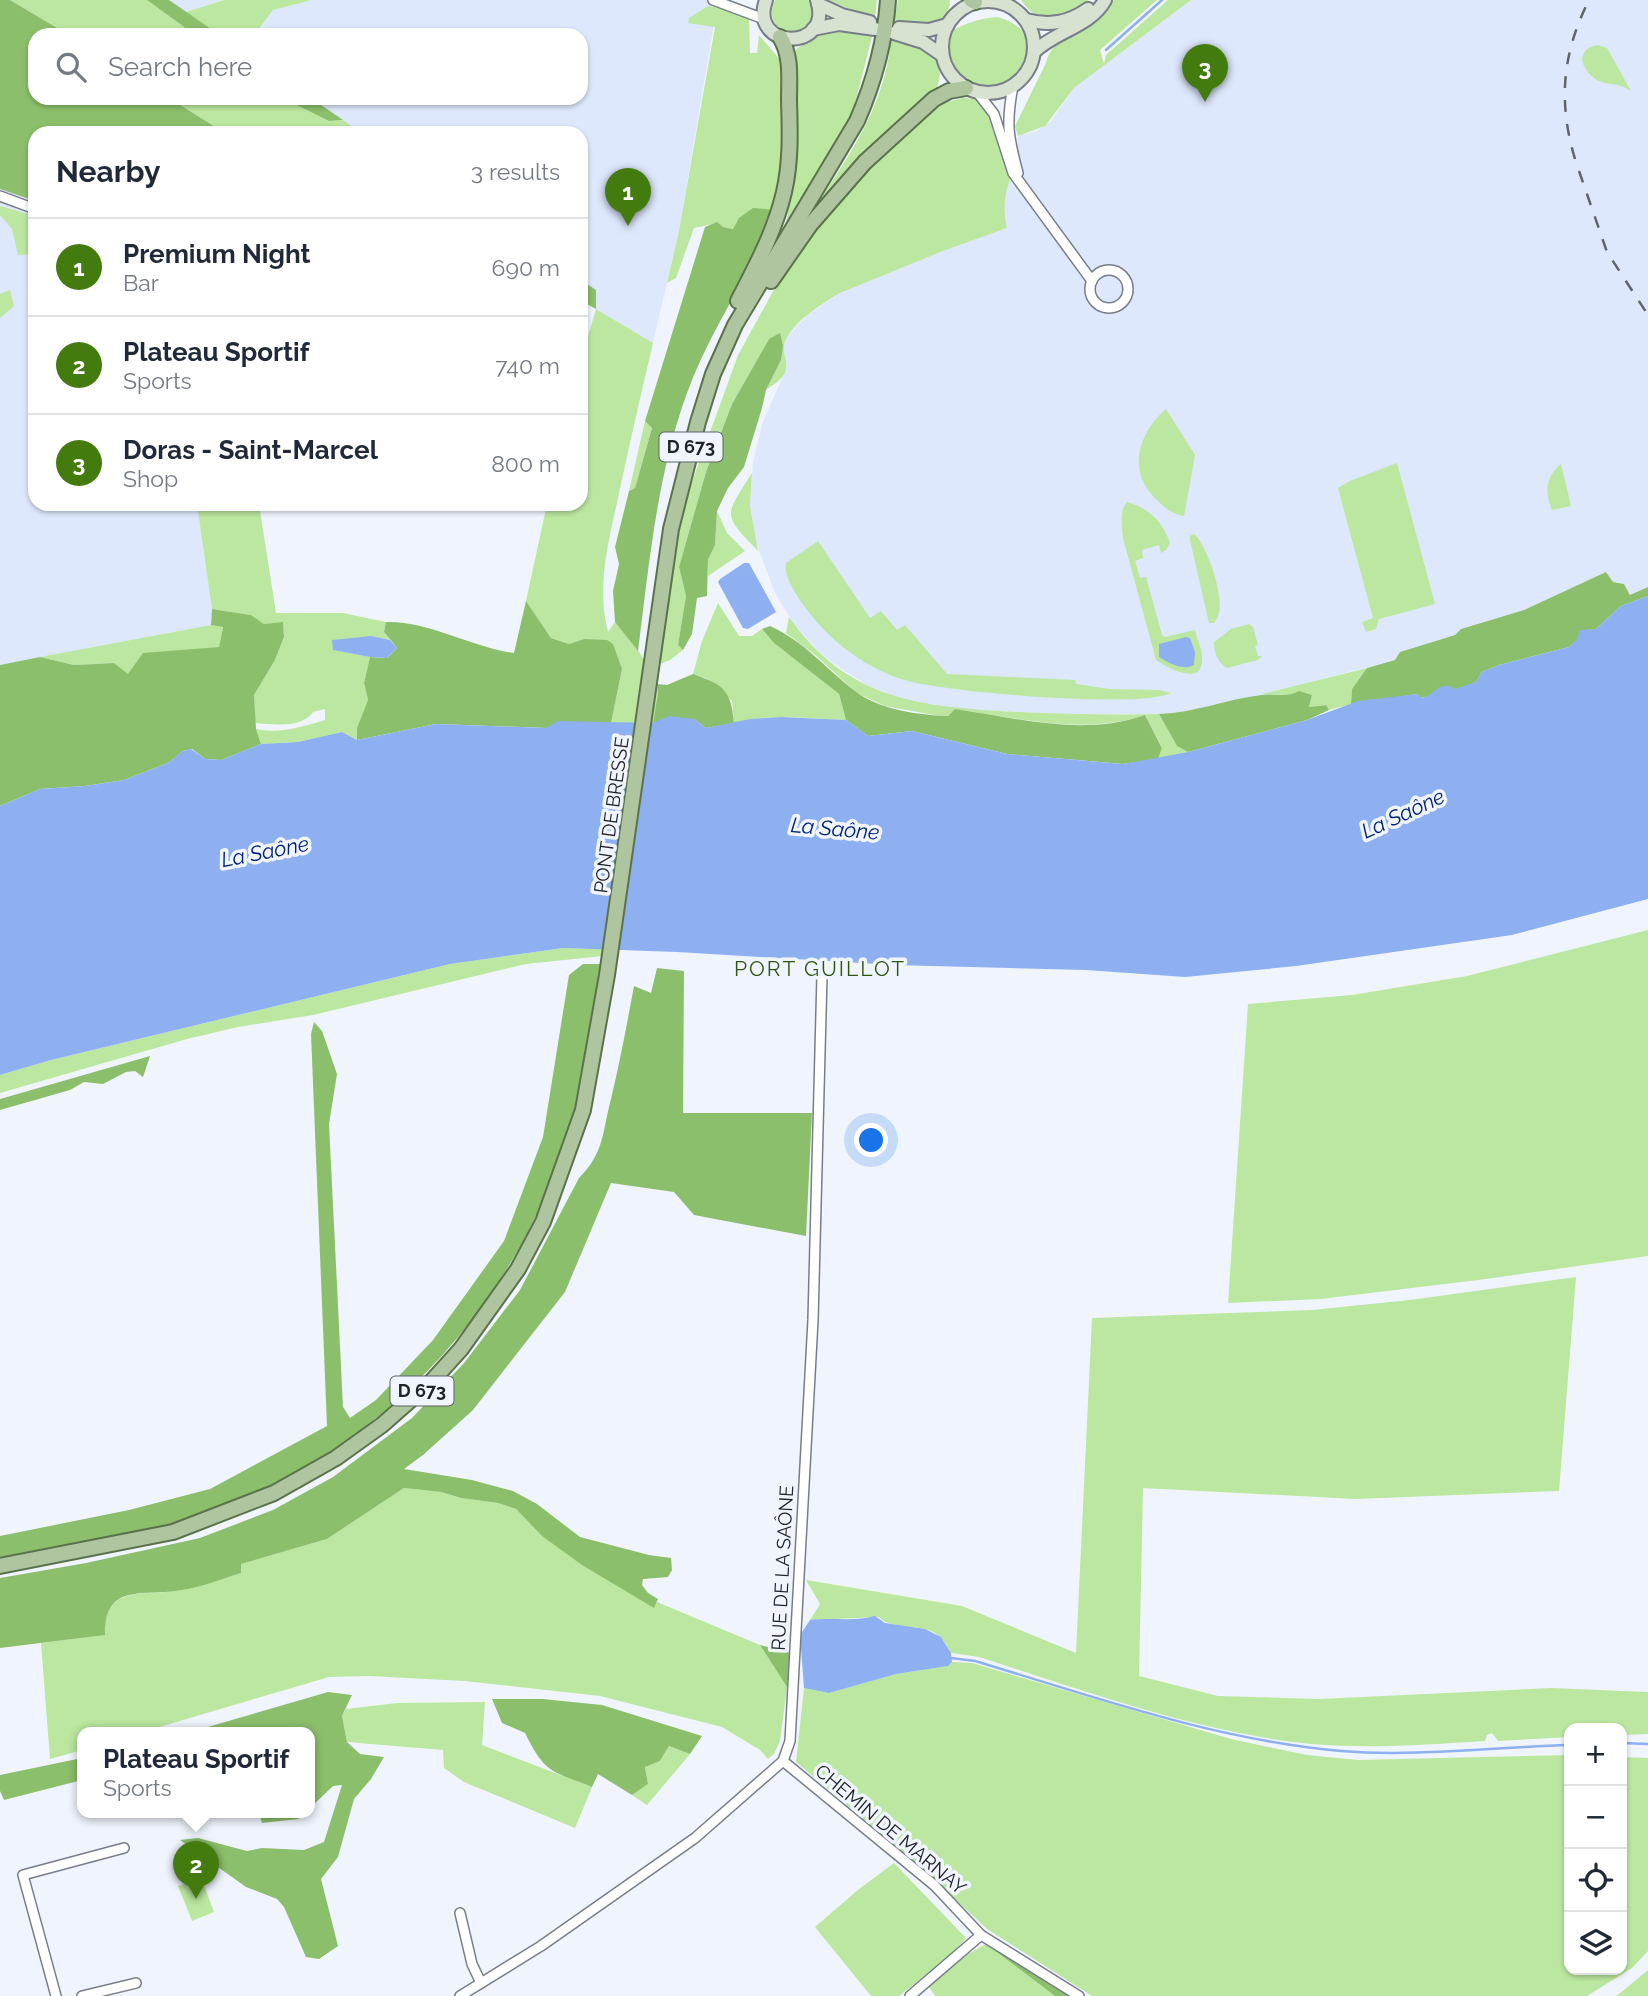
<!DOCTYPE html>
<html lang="en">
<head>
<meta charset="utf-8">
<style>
	body { margin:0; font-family:Raleway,sans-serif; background:#f2f2f3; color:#1f2937 }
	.controls { position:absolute; right:21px; bottom:21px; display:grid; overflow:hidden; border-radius:14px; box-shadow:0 2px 5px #0004 }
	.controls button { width:63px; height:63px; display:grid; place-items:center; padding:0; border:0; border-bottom:2px solid #e0e1e3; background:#fff; color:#1f2937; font:35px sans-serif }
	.you { position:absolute; left:872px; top:1141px; width:24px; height:24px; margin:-18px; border:5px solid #fff; border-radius:50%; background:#1a73e8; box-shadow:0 0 0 10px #1a73e833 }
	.badge { display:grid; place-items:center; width:46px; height:46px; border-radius:50%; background:#447b0f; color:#fff; font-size:23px; font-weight:700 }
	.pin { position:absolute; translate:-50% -58px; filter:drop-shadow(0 2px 4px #0008) }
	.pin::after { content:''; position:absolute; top:37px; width:24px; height:21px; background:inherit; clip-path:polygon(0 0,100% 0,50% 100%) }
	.popup { position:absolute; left:77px; top:1727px; width:238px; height:91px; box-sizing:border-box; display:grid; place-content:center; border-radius:14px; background:#fff; filter:drop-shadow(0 2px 5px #0005); font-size:23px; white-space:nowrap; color:#747a83 }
	.popup b { font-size:26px; color:#1f2937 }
	.popup::after { content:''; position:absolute; left:50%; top:100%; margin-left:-14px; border:14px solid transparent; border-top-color:#fff }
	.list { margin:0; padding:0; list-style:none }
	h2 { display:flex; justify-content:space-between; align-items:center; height:91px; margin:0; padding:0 28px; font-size:30px }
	h2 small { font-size:23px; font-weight:400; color:#747a83 }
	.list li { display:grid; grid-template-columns:46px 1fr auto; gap:21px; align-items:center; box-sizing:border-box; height:98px; padding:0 28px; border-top:2px solid #e0e1e3 }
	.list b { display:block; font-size:26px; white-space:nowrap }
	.list p { margin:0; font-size:23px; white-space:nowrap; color:#747a83 }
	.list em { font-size:23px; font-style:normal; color:#747a83 }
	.icon { flex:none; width:38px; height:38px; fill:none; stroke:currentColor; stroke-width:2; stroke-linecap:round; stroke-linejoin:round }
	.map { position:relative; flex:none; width:1648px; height:1996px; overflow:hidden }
	.search { position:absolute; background:#fff; box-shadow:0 2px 5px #0004; left:28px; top:28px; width:560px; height:77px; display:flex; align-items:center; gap:18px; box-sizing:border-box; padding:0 24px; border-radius:21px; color:#747a83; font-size:26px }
	.panel { position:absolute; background:#fff; box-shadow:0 2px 5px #0004; left:28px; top:126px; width:560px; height:385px; border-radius:21px }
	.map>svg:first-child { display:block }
	.built { fill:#dde8fc }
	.green { fill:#bbe7a0 }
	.forest { fill:#8cbf6b }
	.water { fill:#8eb0f0 }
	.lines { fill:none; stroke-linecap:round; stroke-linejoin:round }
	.stream { stroke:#8eb0f0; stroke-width:2.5 }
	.minor-casing { stroke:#777e8a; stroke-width:12 }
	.secondary-casing { stroke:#777e8a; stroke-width:16 }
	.primary-casing { stroke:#5a734d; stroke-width:18 }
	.minor { stroke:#fff; stroke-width:9 }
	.secondary { stroke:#d7e2d0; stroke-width:12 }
	.primary { stroke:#afc5a0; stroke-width:14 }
	.rail { stroke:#61646a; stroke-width:2.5; stroke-dasharray:12 12; stroke-linecap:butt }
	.labels { text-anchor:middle; stroke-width:7; stroke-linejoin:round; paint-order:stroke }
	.shield { fill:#f0f5fd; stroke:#5e6268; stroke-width:2 }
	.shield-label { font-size:18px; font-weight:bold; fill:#202328 }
	.street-label { font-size:19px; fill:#202328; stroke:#f0f5fd }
	.water-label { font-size:21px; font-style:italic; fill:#00227c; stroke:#f0f5fd }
	.neighbourhood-label { font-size:21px; letter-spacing:2px; fill:#325516; stroke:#f0f5fd }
</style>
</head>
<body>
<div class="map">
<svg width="1648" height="1996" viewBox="0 0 1648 1996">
	<rect width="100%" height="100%" fill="#f0f5fd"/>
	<!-- built -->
	<g class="built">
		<polygon points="169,0 224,0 186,12"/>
		<polygon points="312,0 718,0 679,231 653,343 596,309 596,290 581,280 581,133 361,133 311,98 581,98 581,35 254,35 273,10"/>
		<polygon points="1191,0 1648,0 1648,587 1630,595 1624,584 1613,582 1606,572 1524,610 1461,629 1455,635 1400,652 1395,660 1223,704 1168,714 1067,714 943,708 893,696 867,685 834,664 818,651 794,624 775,593 756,542 750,506 753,463 762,424 787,367 783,347 788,335 810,313 840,293 943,251 1007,228 1004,206 1005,194 1011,177 1023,168 1018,155 1018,136 1037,131 1051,121 1074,88"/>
		<polygon points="0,189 35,201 35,504 197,504 212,609 211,625 0,665"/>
	</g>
	<!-- green -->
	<g class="green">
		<polygon points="10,0 147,0 195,35 69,35"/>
		<polygon points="224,0 312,0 273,10 254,35 220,35 186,12"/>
		<path d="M775 0H812C825 47 757 40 775 0Z"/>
		<polygon points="827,0 877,0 875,19"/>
		<path d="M898 0H950C949 32 916 25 894 23Z"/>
		<path d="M1021 0H1089C1069 18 1038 28 1021 0Z"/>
		<path d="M1114 0H1157L1100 50 1104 64 1106 55 1168 0H1191L1074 88 1045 126 1018 136 1015 126 1046 63C1051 39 1073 38 1091 25 1100 18 1107 9 1114 0Z"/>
		<polygon points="708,6 732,11 749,18 750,53 757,53 759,35 782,62 787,141 776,210 753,209 734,229 723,227 717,223 694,228 676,278 667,283 679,231 715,27 688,23 689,18"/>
		<path d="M998 17C1073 40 996 122 957 73 947 60 947 46 951 31 967 23 980 18 998 17Z"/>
		<path d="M832 28 873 33 851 119 786 224C796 167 802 112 794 55L797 48Z"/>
		<path d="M891 36 932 51C940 66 943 76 935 92L792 241C833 178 887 114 891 36Z"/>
		<path d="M1598 45 1607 48 1631 91C1618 82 1611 86 1599 81 1590 77 1578 63 1584 53 1587 48 1591 46 1598 45Z"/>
		<polygon points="169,98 282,98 329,121 343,120 361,133 225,133"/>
		<path d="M962 98C967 98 974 98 978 101 997 113 1000 157 1011 177 1004 195 1003 209 1007 228L943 251 840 293C823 303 789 324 784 345 783 350 785 356 786 361 789 376 777 382 766 390L781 360 769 339 732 404 706 472 679 567 686 596 678 645 683 650 670 660 658 665 671 562 684 504 738 355 781 277 814 233 851 186 936 108 944 103Z"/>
		<polygon points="0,206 35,216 35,249 32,254 18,255 12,229 0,215"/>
		<polygon points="10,290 14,306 0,318 0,294"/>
		<path d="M596 309 653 343C642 390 631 437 621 484 611 533 595 583 608 632L615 622C629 639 659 673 658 695 658 704 655 714 653 723H611L622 669 584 639 569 644 551 638 526 601 547 504H581V360Z"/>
		<path d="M1166 409 1195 455 1184 516C1168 512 1165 508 1153 496 1127 468 1140 432 1166 409Z"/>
		<polygon points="645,421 652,428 635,488 629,491"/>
		<polygon points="1397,463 1435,604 1379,619 1376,629 1366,632 1362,622 1373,618 1338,488 1350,481"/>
		<path d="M1561 464 1571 506 1552 510C1545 493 1545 477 1561 464Z"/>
		<path d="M752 473 750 506 758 551C722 513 724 517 752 473Z"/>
		<path d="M1127 502C1149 508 1163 522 1170 543L1166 550 1161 553 1159 545 1142 550 1143 558 1135 561 1140 578 1146 577 1162 635 1165 637 1195 630C1197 639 1202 649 1202 657 1204 688 1168 668 1156 660L1123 538C1122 527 1119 510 1127 502Z"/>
		<path d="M197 504H259L276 613H343L386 622 384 632 390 640 371 636 334 650 370 657 364 683 368 700 357 728V740L342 732 298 742 261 744 256 729C279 734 302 727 325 720V709L313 712C301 729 273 724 255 723L254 695 275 660 284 637 283 623 264 624 251 615 212 609Z"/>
		<polygon points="717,511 727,533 745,551 708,576 708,560 715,545"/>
		<path d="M1194 534C1207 545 1224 596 1219 613 1218 617 1216 620 1214 623H1209L1190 540V536Z"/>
		<path d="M818 541 870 618 881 611 897 630 905 625 947 674 1075 680 1076 684 1109 689 1160 690 1171 693C1141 709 938 692 901 679 862 666 828 639 804 606 796 594 783 576 786 563Z"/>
		<path d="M718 603 739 636H752L762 629 774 643 839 694 846 720C808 719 770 713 734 723L732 701 708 679 693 674 702 641Z"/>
		<path d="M789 617C849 703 926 707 1020 712 1066 714 1112 715 1159 714L1177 746 1188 752 1158 759 1162 747 1145 715C1084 736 1018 718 955 709L948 716 934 715 885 706 857 693 814 654 786 633Z"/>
		<path d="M1249 624 1253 627 1258 645 1255 646 1258 656H1262L1258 660 1227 668C1218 663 1214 653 1214 642L1231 629Z"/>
		<polygon points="211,625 223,626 219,647 202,649 128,674 113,663 74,665 40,657"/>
		<polygon points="1367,668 1352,689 1351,704 1329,710 1326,705 1309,707 1312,695 1300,692 1292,695 1262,694"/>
		<polygon points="1648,930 1648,1256 1486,1279 1321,1299 1228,1303 1248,1004 1352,995 1467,976"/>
		<polygon points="563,948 603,949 603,956 526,964 313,1015 238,1027 187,1039 0,1093 0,1075 51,1060 450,964"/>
		<path d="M1576 1277 1559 1491 1355 1499 1143 1488 1139 1676 1218 1696 1320 1699 1551 1688 1648 1692V1734L1622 1735V1728H1569V1737L1498 1741 1492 1733 1487 1735 1485 1741C1422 1745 1356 1750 1293 1742 1186 1728 1081 1690 979 1657L951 1653C948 1649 946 1643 942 1639 926 1620 895 1633 879 1617L810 1620 820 1604 806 1580 962 1606 1076 1653 1092 1318 1312 1310 1410 1300Z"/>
		<path d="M404 1488 441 1492 461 1498 498 1503 516 1509 542 1536 654 1607 657 1602 760 1645 787 1687 780 1741 774 1754 768 1759 760 1750 722 1727 600 1696 464 1681 369 1676 329 1677 139 1733H82V1750L50 1759 41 1643 104 1635C105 1582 145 1597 182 1590 202 1587 221 1579 241 1573V1564L327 1539Z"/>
		<polygon points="952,1662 972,1663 1231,1739 1307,1755 1358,1760 1569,1755 1569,1970 1622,1970 1622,1757 1648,1758 1648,1951 1632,1968 1587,1996 1092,1996 987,1929 937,1882 796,1762 804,1688 829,1693 896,1674 948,1666"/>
		<polygon points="485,1702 482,1745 592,1787 575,1828 464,1782 444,1768 443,1750 347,1742 342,1716 346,1709 397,1703"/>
		<polygon points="669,1746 690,1754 647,1805 632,1795 648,1784 645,1767 660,1761"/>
		<polygon points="894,1863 966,1938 950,1956 899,1996 871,1996 815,1927 859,1889"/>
		<polygon points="201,1877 214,1912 192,1921 178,1886"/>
		<polygon points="986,1944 1055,1996 935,1996 929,1987 963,1957"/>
		<polygon points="1648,1970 1648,1996 1615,1996 1619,1994"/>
	</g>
	<!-- forest -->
	<g class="forest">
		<polygon points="0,0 10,0 69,35 35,35 35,98 169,98 225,133 35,133 35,201 0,189"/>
		<polygon points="147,0 169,0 220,35 195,35"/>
		<polygon points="282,98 311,98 343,120 329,121"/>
		<path d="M753 208 776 210C752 273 710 329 687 393 657 475 649 565 638 651L615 622 613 591 619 564 615 547 629 491 635 488 652 428 645 421 705 227 717 222 723 227 733 229 739 218Z"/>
		<polygon points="581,280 596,290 596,309 581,301"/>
		<polygon points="780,333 783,346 781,360 766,390 762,408 744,467 728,488 717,511 715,545 708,560 707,596 697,598 692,634 683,650 678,645 686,596 679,567 706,472 732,404 769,339"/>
		<polygon points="1606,572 1613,582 1624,584 1630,595 1648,587 1648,596 1621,606 1596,629 1588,630 1569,647 1499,665 1482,672 1476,682 1466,687 1421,698 1417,694 1351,704 1352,689 1367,668 1395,660 1400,652 1455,635 1461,629 1524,610"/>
		<path d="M526 601 551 638 569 644 584 639 607 640 613 644 622 669 611 723H588L547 728 436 724 357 740V728L368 700 364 683 370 657 387 658 397 648 384 632 386 622C430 621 470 647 514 653Z"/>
		<polygon points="212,609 251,615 264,624 283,622 284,637 275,660 254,695 256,729 261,744 221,760 205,759 192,749 183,751 168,763 124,780 85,786 40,789 0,806 0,665 40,657 74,665 114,663 128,674 143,653 219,647 223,627 211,625"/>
		<path d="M770 626C804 641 826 669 855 691 879 710 919 715 948 716L955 709C1017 718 1084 737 1145 715L1162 748 1158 759 1123 764 1007 754 912 731 868 736 846 720 839 694 774 643 762 629Z"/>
		<path d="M693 674C724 685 731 690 734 723L706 728 694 719 653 723 658 694 657 684 667 685Z"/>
		<path d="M1299 691 1312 695 1309 707 1326 705 1329 710 1307 720 1188 752 1177 746 1159 714C1194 713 1227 699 1261 695 1275 693 1287 698 1299 691Z"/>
		<path d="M583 964H602C593 1018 585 1073 570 1126 519 1306 376 1458 197 1517 133 1537 66 1546 0 1558V1536L129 1510 210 1489 327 1426 311 1034 314 1022 322 1031 337 1074 329 1124 343 1407 350 1418 376 1400 433 1340 504 1241 543 1137 569 975Z"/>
		<path d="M657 968 684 971 683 1113H812L806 1236 694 1215 674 1192 611 1183 565 1292 473 1410 423 1455 404 1469 472 1480 513 1491 537 1504 580 1537 649 1555 671 1558 672 1570 668 1577 643 1579 642 1585 648 1593 658 1599 654 1608 582 1565 542 1536 516 1509 498 1503 461 1498 441 1492 404 1488 327 1539 241 1564V1573C222 1579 202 1587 182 1590 146 1597 104 1581 105 1635L0 1648V1578L86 1563 200 1538 273 1510 333 1477 412 1418 464 1363 520 1290 579 1178C605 1152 602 1132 611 1099 620 1061 627 1024 634 986L651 993Z"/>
		<polygon points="150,1056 143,1077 135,1071 126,1072 103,1084 84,1082 70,1090 0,1110 0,1099"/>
		<polygon points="760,1645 791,1653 787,1687"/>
		<polygon points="328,1692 352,1695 342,1716 347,1742 360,1754 384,1757 371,1779 354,1799 338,1857 321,1879 338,1946 319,1959 306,1957 284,1907 277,1899 246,1887 180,1840 198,1838 247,1851 262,1848 304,1850 324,1842 342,1785 333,1786 310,1808 310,1733 187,1733"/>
		<path d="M492 1699H543L602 1705 702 1736 690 1754 669 1746 660 1761 645 1767 648 1784 632 1795 598 1774 592 1787C552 1771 545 1774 525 1733L502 1723Z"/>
		<polygon points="82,1758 82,1780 4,1800 0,1791 0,1775"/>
		<polygon points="259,1813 304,1813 298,1819 262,1823"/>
		<polygon points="986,1944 1071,1996 1055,1996"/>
	</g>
	<!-- water -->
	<g class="water">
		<polygon points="744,563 749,563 776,612 748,629 743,628 718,582 720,579"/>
		<path d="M1648 596V899L1512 935 1296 966 1185 977 1086 970 894 965 677 952 563 948 450 964 51 1060 0 1075V806L40 789 85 786 124 780 168 763 183 751 191 749 205 759 221 760 261 744 298 742 342 732 357 740 436 724 546 728 558 721 653 723 669 716 694 719 706 728 750 719 781 717 846 720 868 736 912 731 1007 754 1123 764 1188 752 1307 720 1358 701 1417 694 1422 698C1436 695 1439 679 1455 689L1476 682 1482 672 1499 665 1569 647 1577 639 1580 630 1596 629 1621 606Z"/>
		<polygon points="371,636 390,640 397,648 387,658 370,657 333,650 332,640"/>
		<path d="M1186 637 1190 638 1195 652 1194 665C1182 671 1169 663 1159 657V644Z"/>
		<path d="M875 1616 885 1623 925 1629 941 1637 951 1653 952 1662 948 1666 896 1674 829 1693 804 1688 800 1635 810 1620C831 1617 854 1622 875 1616Z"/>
	</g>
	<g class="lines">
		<!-- stream -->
		<g class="stream">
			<polyline points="1106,50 1162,0"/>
			<path d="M951 1658 975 1661C1095 1697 1215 1740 1341 1751 1416 1757 1494 1747 1569 1745"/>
			<polyline points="1622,1743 1648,1744"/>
		</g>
		<defs>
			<g id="minor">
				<polyline points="713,0 764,19"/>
				<path d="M1013 86C1006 123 1008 136 1018 173"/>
				<polyline points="977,92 994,114 1013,173 1092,281"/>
				<polyline points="0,196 35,209"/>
				<circle cx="1109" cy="289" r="19"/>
				<polyline points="783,1761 934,1885 981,1935 1079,1996"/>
				<polyline points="460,1913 472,1964 481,1983"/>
				<polyline points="56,1996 23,1875 124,1848"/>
				<polyline points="82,1996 136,1983"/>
				<polyline points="460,1996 541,1946 695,1838 783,1761 790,1741 813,1320 822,975"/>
				<polyline points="910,1996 981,1935"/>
			</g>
			<g id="secondary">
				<path d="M766 0C748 51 834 52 817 0"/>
				<circle cx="988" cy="47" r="46"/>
				<polyline points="818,4 842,15 870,22"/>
				<path d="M1026 20C1050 26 1068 23 1088 9"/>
				<polyline points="899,28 929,30 947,25"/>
				<polyline points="813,29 839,24 875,29"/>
				<polyline points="894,33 923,42 942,55"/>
				<path d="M1034 52C1055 31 1090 27 1105 0"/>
			</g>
			<g id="primary">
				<polyline points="971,0 975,2"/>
				<polyline points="771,281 810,225 865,162 934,99 949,91 966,88"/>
				<path d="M738 301C756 266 775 231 784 192 791 162 790 131 789 100 789 79 792 56 780 37"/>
				<path d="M0 1566 173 1532 274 1493 336 1458 382 1425 432 1381 461 1349 518 1269 543 1222 583 1110 607 975 671 529 698 422 713 374 735 325 857 121C874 82 885 43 888 0"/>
			</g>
		</defs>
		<!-- minor casing -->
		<use href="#minor" class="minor-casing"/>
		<!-- secondary casing -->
		<use href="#secondary" class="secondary-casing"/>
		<!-- primary casing -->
		<use href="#primary" class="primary-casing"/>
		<!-- minor -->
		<use href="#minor" class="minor"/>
		<!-- secondary -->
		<use href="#secondary" class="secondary"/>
		<!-- primary -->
		<use href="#primary" class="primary"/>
		<!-- rail -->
		<g class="rail">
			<path d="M1575 159C1558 102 1562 54 1589 0"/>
			<polyline points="1579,171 1607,252 1648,315"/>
		</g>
	</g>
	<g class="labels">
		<!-- shield labels -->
		<g class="shield">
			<rect x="659.5" y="432.5" width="63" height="29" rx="5"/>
			<rect x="390.5" y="1376.5" width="63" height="29" rx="5"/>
		</g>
		<g class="shield-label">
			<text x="691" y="453">D 673</text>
			<text x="422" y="1397">D 673</text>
		</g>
		<!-- street labels -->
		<g class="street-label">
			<text transform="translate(611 815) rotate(-82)" y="7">PONT DE BRESSE</text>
			<text transform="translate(782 1568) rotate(-87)" y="7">RUE DE LA SAÔNE</text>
			<text transform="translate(891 1829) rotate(40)" y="7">CHEMIN DE MARNAY</text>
		</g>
		<!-- water labels -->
		<g class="water-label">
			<text transform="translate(1403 814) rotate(-25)" y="7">La Saône</text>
			<text transform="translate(835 829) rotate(5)" y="7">La Saône</text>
			<text transform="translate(265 852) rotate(-11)" y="7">La Saône</text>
		</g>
		<!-- neighbourhood labels -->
		<g class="neighbourhood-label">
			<text x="820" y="976">PORT GUILLOT</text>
		</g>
	</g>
</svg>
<div class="controls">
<button>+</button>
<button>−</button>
<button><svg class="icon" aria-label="locate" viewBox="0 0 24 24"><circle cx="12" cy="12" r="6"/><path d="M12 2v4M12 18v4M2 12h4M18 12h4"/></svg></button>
<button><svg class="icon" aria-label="layers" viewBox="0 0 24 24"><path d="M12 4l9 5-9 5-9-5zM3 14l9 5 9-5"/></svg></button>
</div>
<div class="you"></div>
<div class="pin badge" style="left:628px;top:226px">1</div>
<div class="pin badge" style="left:196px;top:1899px">2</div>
<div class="popup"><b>Plateau Sportif</b>Sports</div>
<div class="pin badge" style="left:1205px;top:102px">3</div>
<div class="search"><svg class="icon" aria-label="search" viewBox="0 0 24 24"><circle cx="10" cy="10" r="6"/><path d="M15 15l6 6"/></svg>Search here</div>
<section class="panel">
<h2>Nearby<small>3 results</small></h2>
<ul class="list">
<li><span class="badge">1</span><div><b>Premium Night</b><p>Bar</p></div><em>690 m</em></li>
<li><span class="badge">2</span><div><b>Plateau Sportif</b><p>Sports</p></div><em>740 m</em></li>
<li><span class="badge">3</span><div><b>Doras - Saint-Marcel</b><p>Shop</p></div><em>800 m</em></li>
</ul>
</section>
</div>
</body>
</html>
